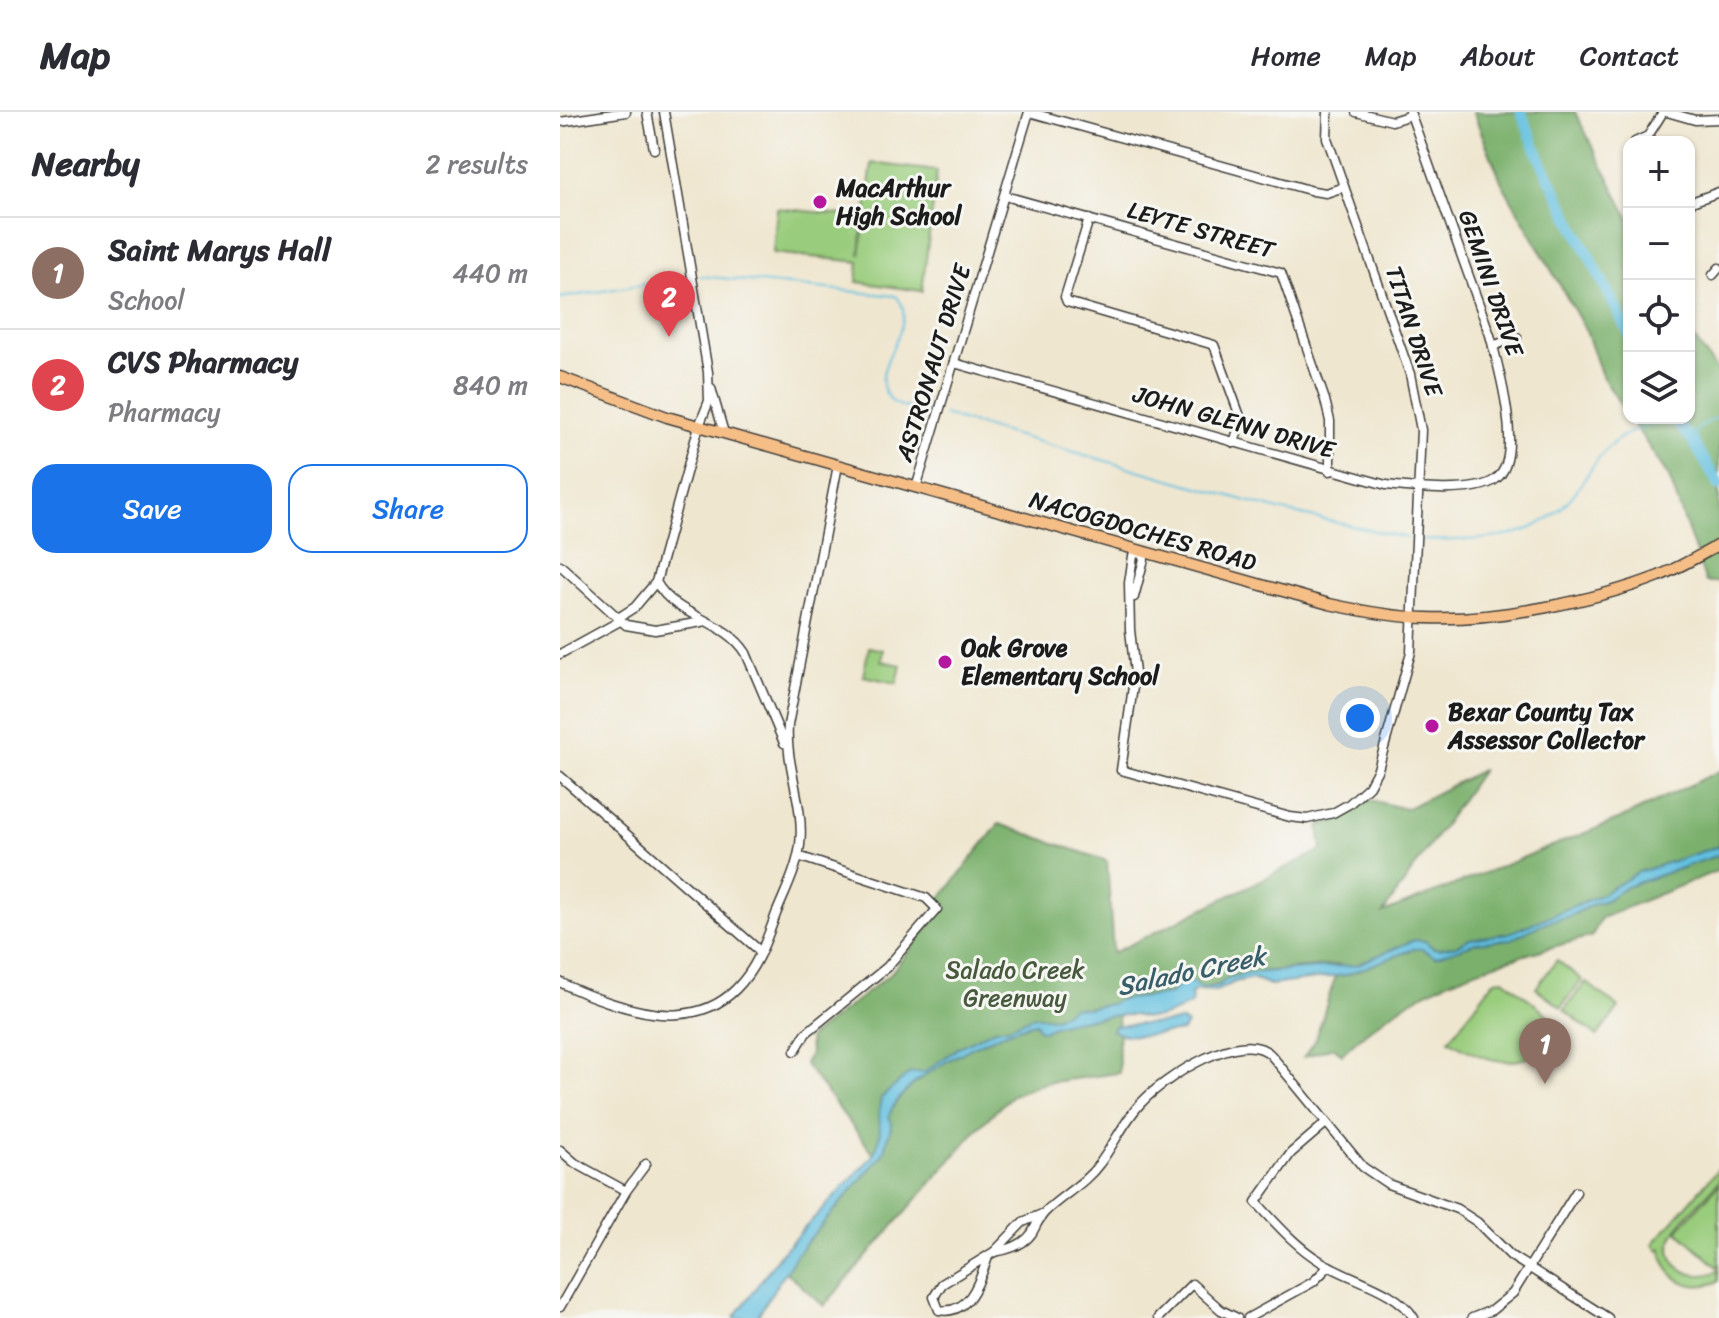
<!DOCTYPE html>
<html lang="en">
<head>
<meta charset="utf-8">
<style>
	body { margin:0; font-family:Sriracha,sans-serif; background:#f7f7f7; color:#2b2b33 }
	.controls { position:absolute; right:24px; top:24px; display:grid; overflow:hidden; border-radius:16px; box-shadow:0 2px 6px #0004 }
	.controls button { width:72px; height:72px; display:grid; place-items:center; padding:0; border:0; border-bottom:2px solid #e1e1e2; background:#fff; color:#2b2b33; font:40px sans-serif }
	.you { position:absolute; left:800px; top:606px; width:28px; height:28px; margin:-20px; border:6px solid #fff; border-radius:50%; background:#1a73e8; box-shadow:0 0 0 12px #1a73e833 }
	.badge { display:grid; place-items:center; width:52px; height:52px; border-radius:50%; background:#1a73e8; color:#fff; font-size:26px; font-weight:700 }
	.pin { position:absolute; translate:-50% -66px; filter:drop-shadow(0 2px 4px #0008) }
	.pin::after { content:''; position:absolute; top:42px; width:28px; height:24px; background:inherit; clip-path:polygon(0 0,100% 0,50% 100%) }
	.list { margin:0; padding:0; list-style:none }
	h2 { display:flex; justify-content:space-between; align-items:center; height:104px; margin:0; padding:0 32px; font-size:34px }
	h2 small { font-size:26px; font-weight:400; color:#7c7c81 }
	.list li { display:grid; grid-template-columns:52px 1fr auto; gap:24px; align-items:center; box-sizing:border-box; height:112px; padding:0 32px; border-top:2px solid #e1e1e2 }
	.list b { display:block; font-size:30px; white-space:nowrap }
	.list p { margin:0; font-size:26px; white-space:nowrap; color:#7c7c81 }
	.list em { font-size:26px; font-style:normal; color:#7c7c81 }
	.actions { display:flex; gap:16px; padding:24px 32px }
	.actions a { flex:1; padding:18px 0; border:2px solid #1a73e8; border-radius:24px; text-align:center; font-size:28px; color:#1a73e8 }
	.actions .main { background:#1a73e8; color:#fff }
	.icon { flex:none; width:44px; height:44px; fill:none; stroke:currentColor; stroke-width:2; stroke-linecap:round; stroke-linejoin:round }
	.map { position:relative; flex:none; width:1159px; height:1206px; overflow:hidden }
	header { display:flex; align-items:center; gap:48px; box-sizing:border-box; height:112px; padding:0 40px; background:#fff; border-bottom:2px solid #e1e1e2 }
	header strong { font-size:38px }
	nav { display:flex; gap:44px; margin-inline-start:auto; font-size:28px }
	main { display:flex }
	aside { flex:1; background:#fff }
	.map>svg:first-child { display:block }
	.green { fill:#99cc7c; stroke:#5a744c; stroke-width:2 }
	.forest { fill:#7ab06c; stroke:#4b6644; stroke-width:2 }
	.water { fill:#62c0e0; stroke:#3f6e7e; stroke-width:2 }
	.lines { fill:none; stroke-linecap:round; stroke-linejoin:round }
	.stream { stroke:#62c0e0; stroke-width:2 }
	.river { stroke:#62c0e0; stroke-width:11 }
	.minor-casing { stroke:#3c3a37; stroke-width:11 }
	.major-casing { stroke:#3c3a37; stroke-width:13 }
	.minor { stroke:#fff; stroke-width:8 }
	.major { stroke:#f6be87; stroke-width:10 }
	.poi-dot { fill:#b5179e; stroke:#f6f6f2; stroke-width:3 }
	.labels { text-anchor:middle; stroke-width:6; stroke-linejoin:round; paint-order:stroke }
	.poi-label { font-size:24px; font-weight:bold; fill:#1c1c1c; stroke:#f6f6f2; text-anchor:start }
	.street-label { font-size:24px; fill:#1c1c1c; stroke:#f6f6f2 }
	.park-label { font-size:24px; fill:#485a3e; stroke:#f6f6f2 }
	.water-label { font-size:26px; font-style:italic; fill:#385e6a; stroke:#f6f6f2 }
</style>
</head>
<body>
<header>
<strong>Map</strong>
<nav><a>Home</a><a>Map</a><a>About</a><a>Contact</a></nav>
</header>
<main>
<aside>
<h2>Nearby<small>2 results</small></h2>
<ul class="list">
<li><span class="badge" style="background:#8d6e63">1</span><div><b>Saint Marys Hall</b><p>School</p></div><em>440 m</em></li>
<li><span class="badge" style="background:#e0444e">2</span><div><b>CVS Pharmacy</b><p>Pharmacy</p></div><em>840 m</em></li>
</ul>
<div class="actions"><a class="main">Save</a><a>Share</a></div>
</aside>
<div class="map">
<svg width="1159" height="1206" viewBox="0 0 1159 1206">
	<rect width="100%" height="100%" fill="#f6f6f2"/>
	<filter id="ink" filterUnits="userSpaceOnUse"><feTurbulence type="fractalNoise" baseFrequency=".0125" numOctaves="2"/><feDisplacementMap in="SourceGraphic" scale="16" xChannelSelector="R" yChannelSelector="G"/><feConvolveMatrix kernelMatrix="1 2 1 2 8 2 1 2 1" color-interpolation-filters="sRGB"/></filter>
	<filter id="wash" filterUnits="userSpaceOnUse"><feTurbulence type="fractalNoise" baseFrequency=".006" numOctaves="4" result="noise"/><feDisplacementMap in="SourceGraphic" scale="32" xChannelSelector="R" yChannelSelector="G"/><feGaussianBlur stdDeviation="1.8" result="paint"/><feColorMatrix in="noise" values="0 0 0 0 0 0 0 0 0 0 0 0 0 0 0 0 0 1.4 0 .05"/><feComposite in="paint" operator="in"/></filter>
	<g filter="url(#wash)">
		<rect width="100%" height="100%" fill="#efe6cf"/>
		<!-- green -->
		<g class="green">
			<polygon points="312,51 377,59 362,179 297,170 299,150 213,141 217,96 303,105 300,143"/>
			<polygon points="309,535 323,538 321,549 341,553 337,571 303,564"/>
			<polygon points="997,848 1022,868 1001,895 976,876"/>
			<path d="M944 867 1003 915C971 962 932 955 889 928L935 868Z"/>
			<polygon points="1026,870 1059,896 1037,924 1004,898"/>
			<path d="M1159 1056V1069C1145 1086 1123 1104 1113 1124 1100 1152 1134 1173 1159 1158V1169C1133 1182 1102 1166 1102 1136L1099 1138 1093 1132Z"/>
			<polygon points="1159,1072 1159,1156 1117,1119"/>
		</g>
		<!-- forest -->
		<g class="forest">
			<polygon points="913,0 1015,0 1069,106 1069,305 1042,264 1026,219 942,71"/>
			<polygon points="1129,219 1159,261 1159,470 1146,470 1109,365 1070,306 1129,306"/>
			<path d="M922 658 823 801 1058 708 1159 659V758L1041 806 1032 824C934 852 858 867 782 942L773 935 744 945 756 926 779 853 700 860 668 866 659 873 646 876 618 873 610 882 558 888 559 961 484 971 452 983 420 1014 264 1194 226 1160 238 1140 318 1048 244 951 250 942 249 926 330 862 381 800 380 787 439 712 547 749 553 841 762 738 759 715 787 704 807 687 846 697Z"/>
		</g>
		<!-- water -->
		<g class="water">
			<path d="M1159 734V743L1066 775 1044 789 1033 792 1010 804 986 810 952 827 916 831 875 845 862 837H854L786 863 710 873 692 866 675 870 656 879 637 878 631 881 632 891C620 898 603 906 590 906 583 906 577 903 571 903 552 903 496 909 484 919L478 917 476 911C439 918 342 965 329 1003L332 1012 323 1042 238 1140C225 1163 209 1182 197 1206H174L221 1141 311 1046C327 1020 315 1011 321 986L350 961 365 960 399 935 435 917 449 915 474 904 495 906 514 895 526 896 551 892 557 888 610 882 621 871 635 870 637 874 646 876 659 873 668 866 687 861 796 853 854 828 865 829 873 836 879 837 896 834 909 827 949 821 1040 783 1079 760Z"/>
			<path d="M621 909 627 912 623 919C605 921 566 929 552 918L554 914C577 911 599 913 621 909Z"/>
		</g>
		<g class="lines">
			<!-- stream -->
			<g class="stream">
				<path d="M141 164 336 184C365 214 298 260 333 290 343 297 358 298 370 300"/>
				<polyline points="0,186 122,166"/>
				<polyline points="384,303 719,398 847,426"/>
				<polyline points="1132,328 1138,316 1159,304"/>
				<path d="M863 428C894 429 950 429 978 413 1042 377 1021 318 1114 310"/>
			</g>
			<!-- river -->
			<g class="river">
				<polyline points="961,0 981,49 1069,222"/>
				<polyline points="1112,306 1132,328 1159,373"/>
			</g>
		</g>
	</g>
	<g filter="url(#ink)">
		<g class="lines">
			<defs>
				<g id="minor">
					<polyline points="87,0 94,37"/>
					<polyline points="469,0 753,79 766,81 784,75"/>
					<polyline points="796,0 832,9 851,3"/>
					<polyline points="1107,0 1135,8 1159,7"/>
					<polyline points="0,10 66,0"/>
					<polyline points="1075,30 1088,24 1103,0"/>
					<polyline points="445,84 721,161 765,288 770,309 770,359"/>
					<polyline points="1129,91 1159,80"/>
					<polyline points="529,107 505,185 507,190 654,233 681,307 674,331"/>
					<polyline points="1153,163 1159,156"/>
					<polyline points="933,234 957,225"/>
					<path d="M394 251 826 373C853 376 915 383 936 367 965 346 938 253 930 223L850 0"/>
					<polyline points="151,276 164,321"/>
					<polyline points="356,376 469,0"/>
					<polyline points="579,439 573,444 569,471 570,518 575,561 561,658 730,705 747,707 773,701 789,692 809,674 818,657 851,540 861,318 850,262 767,26 768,0"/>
					<polyline points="0,453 66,513 95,518 142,510"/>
					<path d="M96 470C117 507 164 506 186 541L224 631"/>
					<polyline points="574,485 584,447 579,439"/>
					<polyline points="58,506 75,495 96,470 139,314 149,289 148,260 104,0"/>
					<polyline points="0,542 60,509"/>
					<polyline points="0,664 201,840"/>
					<path d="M0 870C16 879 33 885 51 891 93 905 141 912 176 877 197 856 206 829 216 802 225 780 237 757 240 733 245 693 225 654 228 613L278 353"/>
					<polyline points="235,939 246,921 327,855 377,797 366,786 238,744"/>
					<path d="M766 1011 731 1041 696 1090C716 1111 735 1134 760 1149 790 1168 837 1177 854 1206"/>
					<polyline points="0,1038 15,1051 66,1079"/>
					<path d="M482 1102 463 1110 434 1140C447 1138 464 1133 472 1121 476 1114 479 1106 485 1100 502 1083 525 1072 540 1051 555 1031 565 1007 582 990 604 966 683 914 711 943L803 1055 828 1072 897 1097 917 1110 951 1144 1048 1206"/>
					<path d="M428 1145C420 1167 410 1204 379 1198L374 1185 382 1172 434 1140"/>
					<polyline points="0,1195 66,1079 86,1052"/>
					<polyline points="598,1206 632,1172 661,1198 677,1206"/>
					<polyline points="688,1206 753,1170 769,1154"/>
					<polyline points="912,1206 932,1198 953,1181 1016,1080"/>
				</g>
				<path id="major" d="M0 265 107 305 769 492C801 499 833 505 866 506 935 509 1035 489 1099 464 1120 455 1139 444 1159 433"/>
			</defs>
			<!-- minor casing -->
			<use href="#minor" class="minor-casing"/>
			<!-- major casing -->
			<use href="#major" class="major-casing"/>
			<!-- minor -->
			<use href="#minor" class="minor"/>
			<!-- major -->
			<use href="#major" class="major"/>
		</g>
	</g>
	<!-- markers -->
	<g class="poi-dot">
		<circle cx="260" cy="90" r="8"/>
		<circle cx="385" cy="550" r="8"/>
		<circle cx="872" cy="614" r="8"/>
	</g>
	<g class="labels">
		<!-- poi labels -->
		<g class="poi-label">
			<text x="276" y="84">MacArthur<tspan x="276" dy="28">High School</tspan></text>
			<text x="401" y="544">Oak Grove<tspan x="401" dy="28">Elementary School</tspan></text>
			<text x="888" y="608">Bexar County Tax<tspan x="888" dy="28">Assessor Collector</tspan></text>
		</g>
		<!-- street labels -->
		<g class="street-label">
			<text transform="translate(641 118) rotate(16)" y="8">LEYTE STREET</text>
			<text transform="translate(931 171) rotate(71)" y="8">GEMINI DRIVE</text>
			<text transform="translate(854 219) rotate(72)" y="8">TITAN DRIVE</text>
			<text transform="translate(373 251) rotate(-73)" y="8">ASTRONAUT DRIVE</text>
			<text transform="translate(674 310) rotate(16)" y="8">JOHN GLENN DRIVE</text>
			<text transform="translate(583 419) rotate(16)" y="8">NACOGDOCHES ROAD</text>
		</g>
		<!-- park labels -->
		<g class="park-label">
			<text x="455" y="866">Salado Creek<tspan x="455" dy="28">Greenway</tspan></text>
		</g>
		<!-- water labels -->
		<g class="water-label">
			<text transform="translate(631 859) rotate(-12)" y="9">Salado Creek</text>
		</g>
	</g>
</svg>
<div class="controls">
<button>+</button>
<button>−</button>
<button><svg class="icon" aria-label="locate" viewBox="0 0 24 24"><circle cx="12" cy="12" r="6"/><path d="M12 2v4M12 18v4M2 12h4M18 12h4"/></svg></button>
<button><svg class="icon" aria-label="layers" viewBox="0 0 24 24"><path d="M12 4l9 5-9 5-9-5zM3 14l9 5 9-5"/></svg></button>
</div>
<div class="you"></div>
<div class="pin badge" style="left:985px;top:972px;background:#8d6e63">1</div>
<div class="pin badge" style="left:109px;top:225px;background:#e0444e">2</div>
</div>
</main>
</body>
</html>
